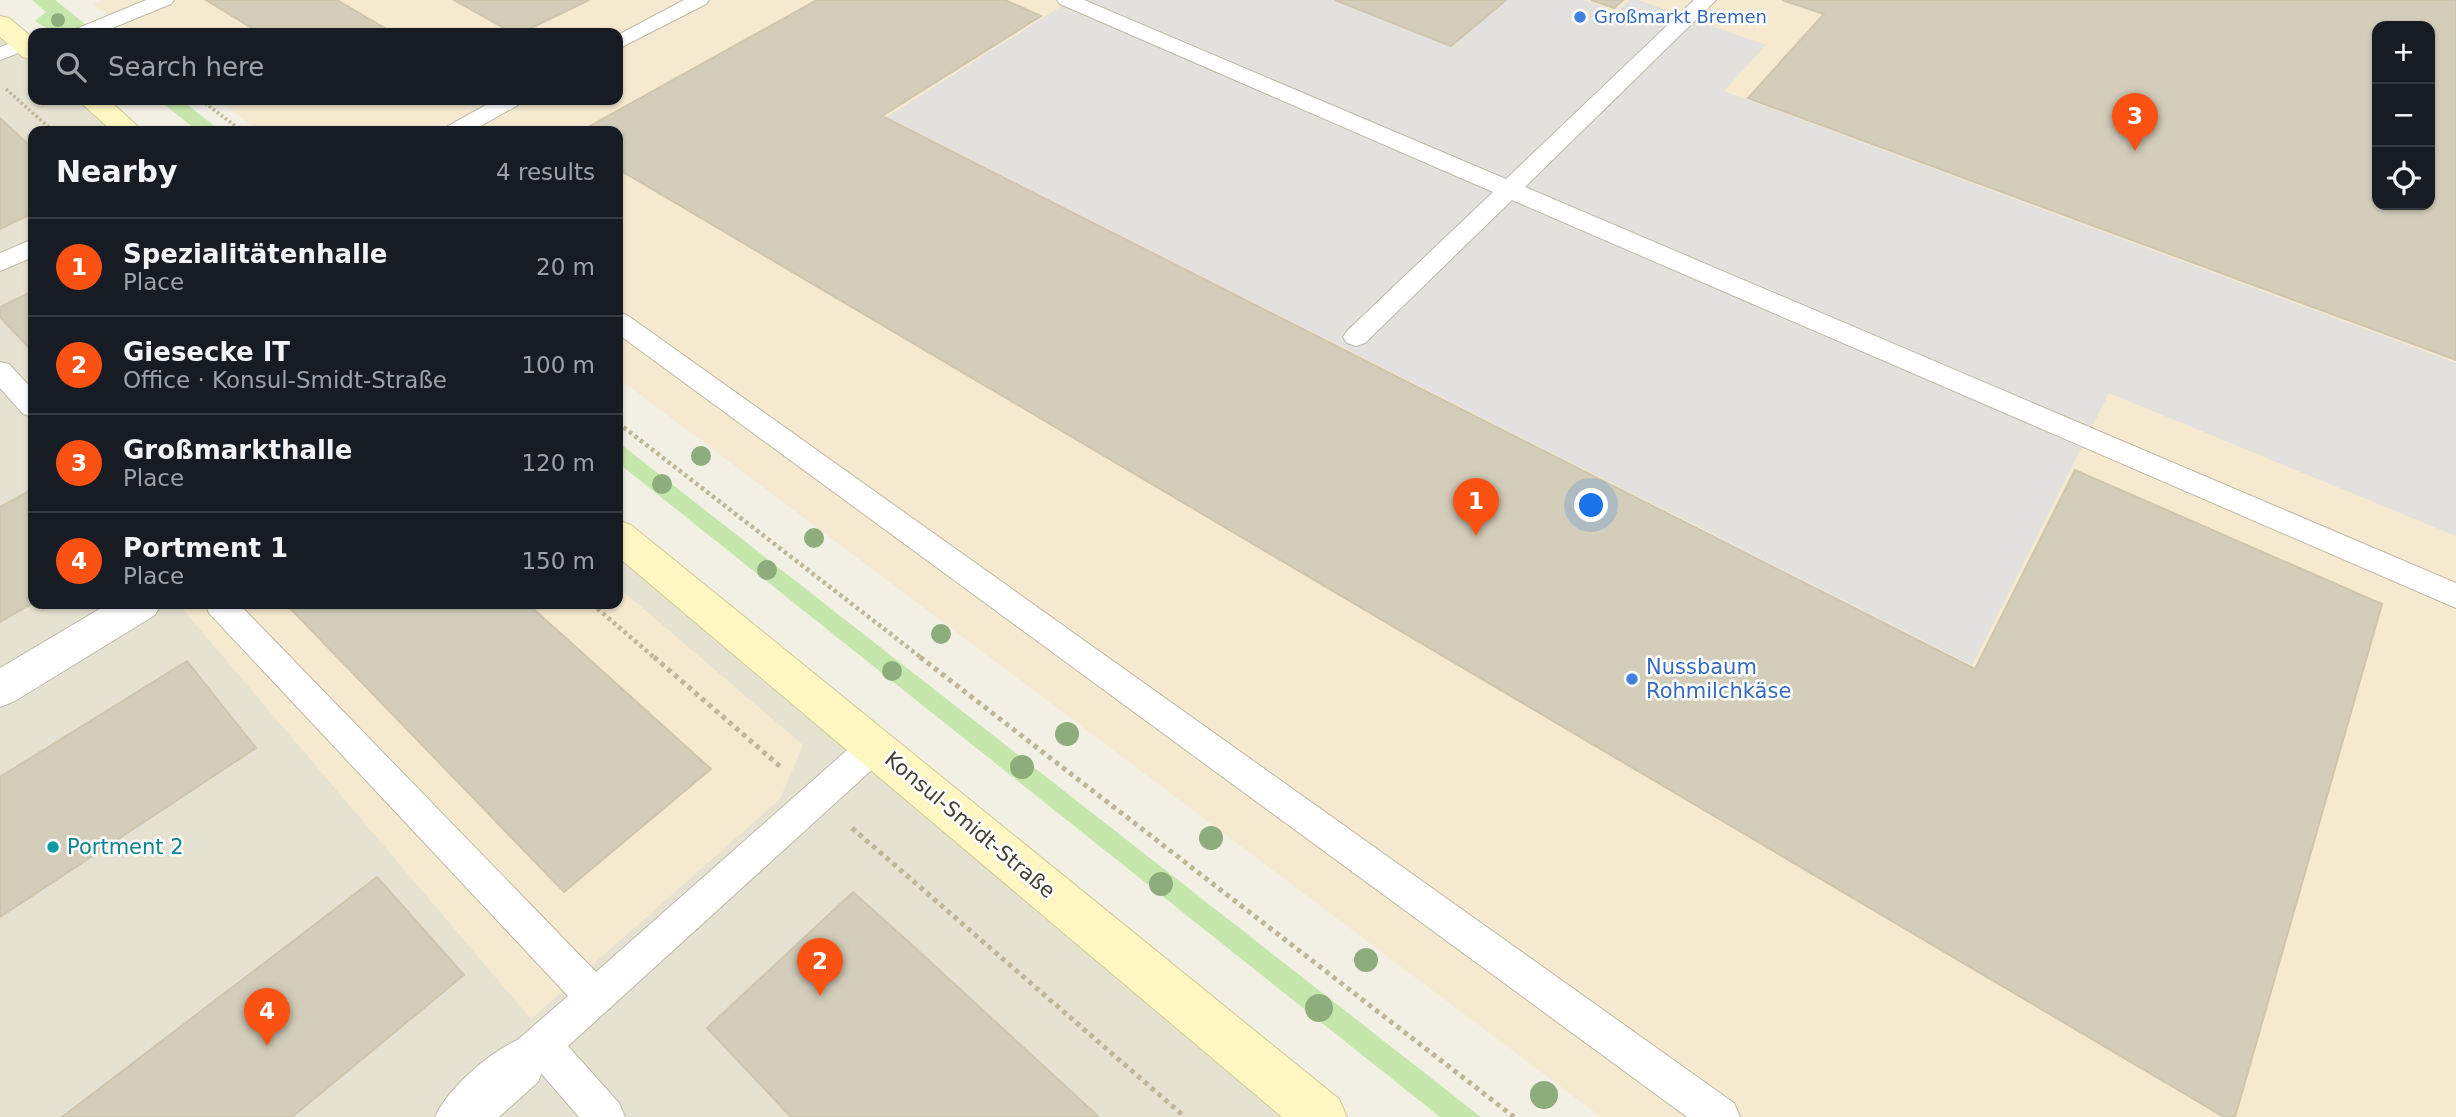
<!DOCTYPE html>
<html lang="en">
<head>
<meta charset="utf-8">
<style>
	body { margin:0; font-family:"DejaVu Sans",sans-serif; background:#20242c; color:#f1f3f6 }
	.controls { position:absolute; right:21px; top:21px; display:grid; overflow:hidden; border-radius:14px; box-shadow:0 2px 5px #0004 }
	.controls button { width:63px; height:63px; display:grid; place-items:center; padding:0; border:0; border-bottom:2px solid #363941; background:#171b24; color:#f1f3f6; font:35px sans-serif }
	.you { position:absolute; left:1592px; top:506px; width:24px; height:24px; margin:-18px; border:5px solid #fff; border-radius:50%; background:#1a73e8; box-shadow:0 0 0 10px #1a73e833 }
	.badge { display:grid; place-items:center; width:46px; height:46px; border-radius:50%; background:#fb5213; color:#fff; font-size:23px; font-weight:700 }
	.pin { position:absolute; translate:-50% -58px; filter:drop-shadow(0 2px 4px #0008) }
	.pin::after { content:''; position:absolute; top:37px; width:24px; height:21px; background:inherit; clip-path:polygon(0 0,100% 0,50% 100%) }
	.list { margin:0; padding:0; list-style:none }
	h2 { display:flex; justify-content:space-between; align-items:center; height:91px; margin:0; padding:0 28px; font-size:30px }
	h2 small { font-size:23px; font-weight:400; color:#9ea1a6 }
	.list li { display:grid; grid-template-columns:46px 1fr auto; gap:21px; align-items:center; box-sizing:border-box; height:98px; padding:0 28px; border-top:2px solid #363941 }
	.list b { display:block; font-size:26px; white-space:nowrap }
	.list p { margin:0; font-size:23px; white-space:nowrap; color:#9ea1a6 }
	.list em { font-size:23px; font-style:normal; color:#9ea1a6 }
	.icon { flex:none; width:38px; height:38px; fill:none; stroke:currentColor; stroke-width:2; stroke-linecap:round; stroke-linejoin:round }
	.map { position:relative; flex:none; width:2456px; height:1117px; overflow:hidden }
	.search { position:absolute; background:#171b24; box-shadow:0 2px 5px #0004; left:28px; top:28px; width:595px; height:77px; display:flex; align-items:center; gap:18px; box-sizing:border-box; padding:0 24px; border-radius:14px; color:#9ea1a6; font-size:26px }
	.panel { position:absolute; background:#171b24; box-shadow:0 2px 5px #0004; left:28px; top:126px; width:595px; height:483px; border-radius:14px }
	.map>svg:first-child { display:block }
	.residential { fill:#e6e2d2 }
	.commercial { fill:#f5e9cf; fill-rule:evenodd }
	.green { fill:#c6e7ac }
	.parking { fill:#e3e1dd }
	.building { fill:#d4cdba; stroke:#cfc6ad; stroke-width:2; fill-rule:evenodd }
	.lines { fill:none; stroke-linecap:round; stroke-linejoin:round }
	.lane-casing { stroke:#beb9a7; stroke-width:2 }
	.street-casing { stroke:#beb9a7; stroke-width:2 }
	.secondary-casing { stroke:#d3ca94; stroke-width:2 }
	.path-far2 { stroke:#c0b698; stroke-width:3.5; stroke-dasharray:2.5 2.5; stroke-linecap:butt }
	.path-far1 { stroke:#c0b698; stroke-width:4.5; stroke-dasharray:3.5 3.5; stroke-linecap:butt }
	.path { stroke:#c0b698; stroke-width:5; stroke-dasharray:4.5 4.5; stroke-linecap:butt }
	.lane { fill:#fff; fill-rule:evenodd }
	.street { fill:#fff; fill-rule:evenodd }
	.secondary { fill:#fff7c2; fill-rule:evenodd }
	.tree { fill:#8ead7c }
	.shop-dot { fill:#3f7fe0; stroke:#fff; stroke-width:2.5 }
	.culture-dot { fill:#0f9aa8; stroke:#fff; stroke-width:2.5 }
	.labels { text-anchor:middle; stroke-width:5; stroke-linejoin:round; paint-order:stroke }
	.far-shop-label { font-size:18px; fill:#366cbe; stroke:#fff; text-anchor:start }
	.shop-label { font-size:21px; fill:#366cbe; stroke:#fff; text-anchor:start }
	.street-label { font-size:21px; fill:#454034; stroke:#fff }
	.culture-label { font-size:21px; fill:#0d838f; stroke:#fff; text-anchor:start }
</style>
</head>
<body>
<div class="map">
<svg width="2456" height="1117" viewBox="0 0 2456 1117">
	<rect width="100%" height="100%" fill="#f2f0e4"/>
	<!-- residential -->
	<polygon class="residential" points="0,13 33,41 33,100 105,100 144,131 33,131 33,604 618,604 618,521 1343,1117 0,1117"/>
	<!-- commercial -->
	<g class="commercial">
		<path d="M104 0H2456V1117H1601L618 378V131H259L218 100H618V33H131L93 4ZM2377 26H2430V205H2377Z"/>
		<polygon points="618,587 803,745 780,799 531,1019 181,607 186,604 618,604"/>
	</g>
	<!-- green -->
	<g class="green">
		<path d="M32 0H55L89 27C66 36 55 35 35 21L46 12Z"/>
		<polygon points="158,100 181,100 221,131 198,131"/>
		<polygon points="618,442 1481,1117 1440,1117 618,463"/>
	</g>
	<!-- parking -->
	<polygon class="parking" points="1071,0 1584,0 1617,12 1630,0 1638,0 1766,45 1724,91 2456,363 2456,536 2109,393 1972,665 887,117"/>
	<!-- building -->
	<g class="building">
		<polygon points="206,0 337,0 393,33 260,33"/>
		<polygon points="454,0 589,0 521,33 513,33"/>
		<polygon points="817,0 1005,0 1041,16 882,116 1975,669 2075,470 2382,604 2235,1117 2224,1117 618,169 618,131 581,131"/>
		<polygon points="1335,0 1506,0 1451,46"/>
		<polygon points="1591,0 1623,0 1614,8"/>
		<path d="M1782 0H2456V360L1748 98 1824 14ZM2377 26H2430V205H2377Z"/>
		<polygon points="0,118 33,149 33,213 0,229"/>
		<polygon points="33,291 33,352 0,317 0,307"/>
		<polygon points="33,489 33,603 0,622 0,507"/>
		<polygon points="286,604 528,604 711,769 564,892"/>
		<polygon points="187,661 256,748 0,917 0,777"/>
		<polygon points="377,877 464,975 292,1117 62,1117"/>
		<polygon points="853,892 912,945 1099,1117 791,1117 707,1028"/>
	</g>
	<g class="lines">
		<defs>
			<g id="lane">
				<polygon points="146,0 174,0 171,4 100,33 73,33 76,29"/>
				<polygon points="684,0 709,0 706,4 618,49 618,35"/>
				<polygon points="1057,0 1084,0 1506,179 1694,0 1716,0 1525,187 2456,583 2456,608 1512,200 1365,343 1356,346 1347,343 1343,337 1347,331 1493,192 1060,4"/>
				<polygon points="25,38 32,40 32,48 0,60 0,47"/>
				<polygon points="495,100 521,100 518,105 472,131 445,131 448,126"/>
				<polygon points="33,239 33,257 0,271 0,253"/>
				<polygon points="618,312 627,315 1734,1103 1740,1117 1687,1117 618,334"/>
				<polygon points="0,362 9,364 33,390 33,417 23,414 0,388"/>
				<polygon points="205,604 239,604 596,972 863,736 875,732 887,736 892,746 887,756 568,1046 619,1103 625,1117 579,1117 540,1072 520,1083 506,1078 501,1064 506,1050 568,996 209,613"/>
			</g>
			<g id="street">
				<polygon points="108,604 161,604 155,615 15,701 0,707 0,668"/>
				<path d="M520 1039 538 1046 545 1064 538 1082 499 1117H435C448 1088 490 1051 520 1039Z"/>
			</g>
			<g id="secondary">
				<polygon points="0,16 9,18 33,38 33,59 23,57 0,37"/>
				<polygon points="78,100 109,100 143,131 112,131"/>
				<polygon points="618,520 631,525 1339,1099 1347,1117 1282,1117 618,557"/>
			</g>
		</defs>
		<!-- lane casing -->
		<use href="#lane" class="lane-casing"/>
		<!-- street casing -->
		<use href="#street" class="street-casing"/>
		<!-- secondary casing -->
		<use href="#secondary" class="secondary-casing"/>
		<!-- path-far2 -->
		<g class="path-far2">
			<polyline points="6,89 53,131"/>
			<polyline points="201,100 242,131"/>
		</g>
		<!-- path-far1 -->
		<g class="path-far1">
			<polyline points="618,423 923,659"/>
			<polyline points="592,604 656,659"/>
		</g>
		<!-- path -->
		<g class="path">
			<polyline points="654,657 782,768"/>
			<polyline points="920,657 1514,1117"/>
			<polyline points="852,828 1185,1117"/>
		</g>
		<!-- lane -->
		<use href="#lane" class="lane"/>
		<!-- street -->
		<use href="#street" class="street"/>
		<!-- secondary -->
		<use href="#secondary" class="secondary"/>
	</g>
	<!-- trees -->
	<g class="tree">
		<circle cx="58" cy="20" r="7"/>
		<circle cx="701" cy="456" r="10"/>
		<circle cx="662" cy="484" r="10"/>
		<circle cx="814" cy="538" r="10"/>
		<circle cx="767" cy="570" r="10"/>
		<circle cx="941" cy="634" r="10"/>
		<circle cx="892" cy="671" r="10"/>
		<circle cx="1067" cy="734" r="12"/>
		<circle cx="1022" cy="767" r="12"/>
		<circle cx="1211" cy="838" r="12"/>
		<circle cx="1161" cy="884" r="12"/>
		<circle cx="1366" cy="960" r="12"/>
		<circle cx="1319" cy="1008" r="14"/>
		<circle cx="1544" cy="1095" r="14"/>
	</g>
	<!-- markers -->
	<g class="shop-dot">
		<circle cx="1580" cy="17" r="7"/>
		<circle cx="1632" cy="679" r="7"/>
	</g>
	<circle class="culture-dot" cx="53" cy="847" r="7"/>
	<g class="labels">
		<!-- far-shop labels -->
		<g class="far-shop-label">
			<text x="1594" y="23">Großmarkt Bremen</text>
		</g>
		<!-- shop labels -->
		<g class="shop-label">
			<text x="1646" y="674">Nussbaum<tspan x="1646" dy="24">Rohmilchkäse</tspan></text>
		</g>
		<!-- street labels -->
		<g class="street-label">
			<text transform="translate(970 825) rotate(40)" y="7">Konsul-Smidt-Straße</text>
		</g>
		<!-- culture labels -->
		<g class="culture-label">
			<text x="67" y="854">Portment 2</text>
		</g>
	</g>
</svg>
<div class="controls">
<button>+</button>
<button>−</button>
<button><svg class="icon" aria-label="locate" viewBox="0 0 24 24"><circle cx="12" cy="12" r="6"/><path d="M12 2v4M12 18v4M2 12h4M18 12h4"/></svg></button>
</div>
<div class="you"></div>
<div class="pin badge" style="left:1476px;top:536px">1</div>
<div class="pin badge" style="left:820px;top:996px">2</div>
<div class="pin badge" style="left:2135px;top:151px">3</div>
<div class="pin badge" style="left:267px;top:1046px">4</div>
<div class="search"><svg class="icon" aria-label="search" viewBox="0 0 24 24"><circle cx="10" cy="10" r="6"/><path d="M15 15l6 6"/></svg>Search here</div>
<section class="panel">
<h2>Nearby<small>4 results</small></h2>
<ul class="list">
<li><span class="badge">1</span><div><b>Spezialitätenhalle</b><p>Place</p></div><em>20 m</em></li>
<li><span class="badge">2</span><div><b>Giesecke IT</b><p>Office · Konsul-Smidt-Straße</p></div><em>100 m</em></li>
<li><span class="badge">3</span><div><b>Großmarkthalle</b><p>Place</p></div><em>120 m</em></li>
<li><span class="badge">4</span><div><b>Portment 1</b><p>Place</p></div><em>150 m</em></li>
</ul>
</section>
</div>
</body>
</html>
